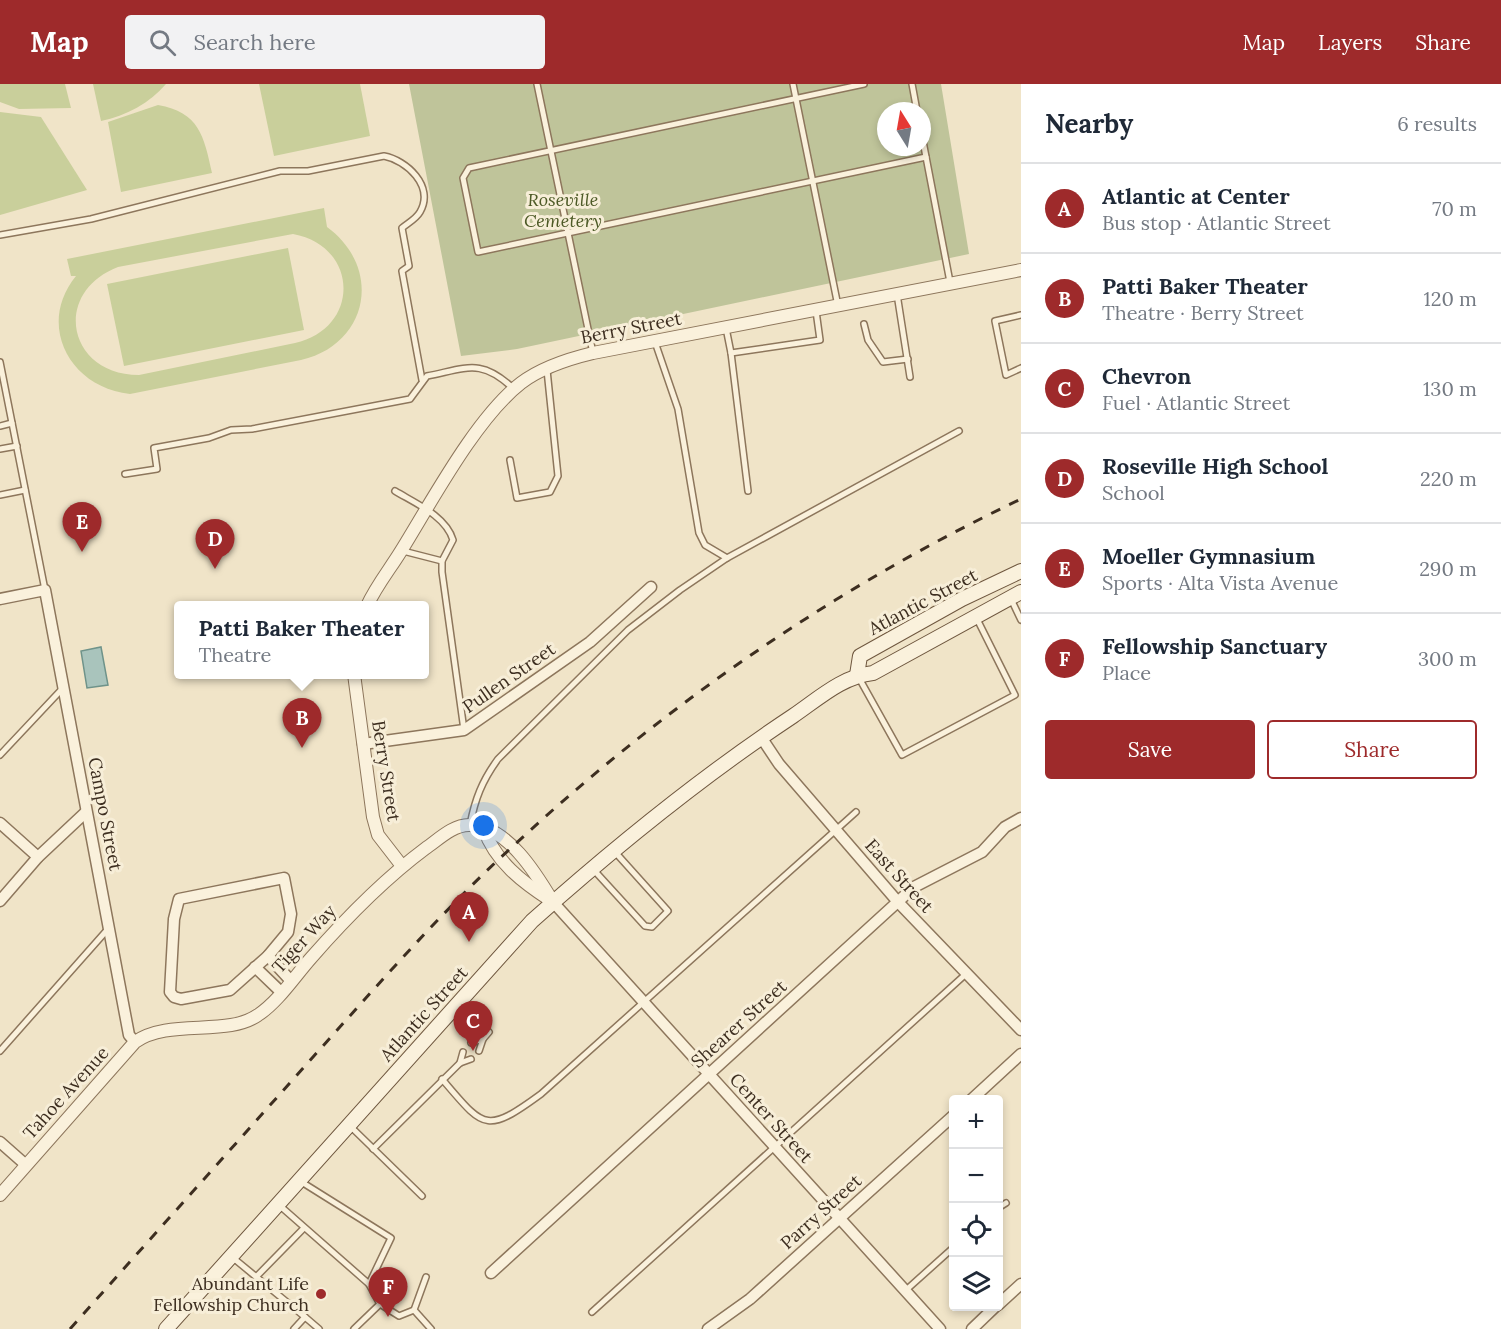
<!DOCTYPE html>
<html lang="en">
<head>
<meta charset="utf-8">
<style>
	body { margin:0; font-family:Lora,serif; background:#f2f2f3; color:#1f2937 }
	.controls { position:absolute; right:18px; bottom:18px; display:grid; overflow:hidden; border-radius:6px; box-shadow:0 3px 9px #0003 }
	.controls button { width:54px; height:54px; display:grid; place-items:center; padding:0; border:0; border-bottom:2px solid #e0e1e3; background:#fff; color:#1f2937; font:30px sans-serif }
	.compass { position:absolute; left:877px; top:18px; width:54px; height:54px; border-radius:50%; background:#fff; box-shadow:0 3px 9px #0003; rotate:349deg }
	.you { position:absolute; left:484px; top:742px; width:21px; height:21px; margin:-15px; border:4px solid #fff; border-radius:50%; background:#1a73e8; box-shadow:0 0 0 9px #1a73e833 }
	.badge { display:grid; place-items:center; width:39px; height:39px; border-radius:50%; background:#9e2a2b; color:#fff; font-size:20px; font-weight:700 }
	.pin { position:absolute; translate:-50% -50px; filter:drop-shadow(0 2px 3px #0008) }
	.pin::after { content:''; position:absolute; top:32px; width:21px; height:18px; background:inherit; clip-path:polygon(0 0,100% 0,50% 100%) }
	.popup { position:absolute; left:174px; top:517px; width:255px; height:78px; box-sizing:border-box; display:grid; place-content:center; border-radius:6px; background:#fff; filter:drop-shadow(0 2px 4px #0005); font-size:20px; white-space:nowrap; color:#747a83 }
	.popup b { font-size:22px; color:#1f2937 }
	.popup::after { content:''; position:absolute; left:50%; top:100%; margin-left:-12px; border:12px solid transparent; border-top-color:#fff }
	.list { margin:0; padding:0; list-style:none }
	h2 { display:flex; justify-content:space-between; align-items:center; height:78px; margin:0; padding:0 24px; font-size:26px }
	h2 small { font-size:20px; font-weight:400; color:#747a83 }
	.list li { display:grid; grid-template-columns:39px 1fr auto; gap:18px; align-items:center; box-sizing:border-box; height:90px; padding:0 24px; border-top:2px solid #e0e1e3 }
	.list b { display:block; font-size:22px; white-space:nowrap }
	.list p { margin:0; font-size:20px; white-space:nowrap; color:#747a83 }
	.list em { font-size:20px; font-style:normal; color:#747a83 }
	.actions { display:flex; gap:12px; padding:18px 24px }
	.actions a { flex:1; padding:14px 0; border:2px solid #9e2a2b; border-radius:6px; text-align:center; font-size:21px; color:#9e2a2b }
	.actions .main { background:#9e2a2b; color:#fff }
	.icon { flex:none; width:33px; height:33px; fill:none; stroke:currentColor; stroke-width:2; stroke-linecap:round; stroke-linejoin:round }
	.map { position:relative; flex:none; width:1021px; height:1245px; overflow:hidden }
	header { display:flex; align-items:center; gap:36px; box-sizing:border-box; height:84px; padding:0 30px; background:#9e2a2b; color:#fff }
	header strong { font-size:28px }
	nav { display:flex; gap:33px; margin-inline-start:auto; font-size:21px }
	.search { width:420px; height:54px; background:#f2f2f3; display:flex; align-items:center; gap:15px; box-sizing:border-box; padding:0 21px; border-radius:6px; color:#747a83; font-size:22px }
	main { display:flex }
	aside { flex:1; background:#fff }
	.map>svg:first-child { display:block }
	.green { fill:#c9cf9b; fill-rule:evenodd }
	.cemetery { fill:#bfc49a; fill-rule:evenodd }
	.water { fill:#a9c4bc; stroke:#6f938a; stroke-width:1.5 }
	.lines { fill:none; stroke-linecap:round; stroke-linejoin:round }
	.service-casing { stroke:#8d765c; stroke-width:8 }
	.minor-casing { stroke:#8d765c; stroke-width:13 }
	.tertiary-casing { stroke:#8d765c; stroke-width:14 }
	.secondary-casing { stroke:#6f573f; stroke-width:16 }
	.service { stroke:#faf1dc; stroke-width:5 }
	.minor { stroke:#faf1dc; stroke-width:10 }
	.tertiary { stroke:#faf1dc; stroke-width:12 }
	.secondary { stroke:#faf1dc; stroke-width:14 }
	.rail { stroke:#3d2e20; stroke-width:3; stroke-dasharray:10 10; stroke-linecap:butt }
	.poi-dot { fill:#9e2a2b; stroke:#f7eed8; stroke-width:2 }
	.labels { text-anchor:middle; stroke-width:6; stroke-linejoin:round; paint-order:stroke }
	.park-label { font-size:18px; font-style:italic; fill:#4d5a26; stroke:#f7eed8 }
	.street-label { font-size:18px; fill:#3d2e20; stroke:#f7eed8 }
	.poi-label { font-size:18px; fill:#3d2e20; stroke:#f7eed8; text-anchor:end }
</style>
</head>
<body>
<header>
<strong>Map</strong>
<div class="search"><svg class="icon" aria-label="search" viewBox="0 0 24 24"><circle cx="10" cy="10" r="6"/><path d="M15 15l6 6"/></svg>Search here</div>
<nav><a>Map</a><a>Layers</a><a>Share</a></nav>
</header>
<main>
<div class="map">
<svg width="1021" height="1245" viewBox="0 0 1021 1245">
	<rect width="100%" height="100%" fill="#f0e4c8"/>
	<!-- green -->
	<g class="green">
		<polygon points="0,0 65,0 71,24 19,25 0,18"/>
		<path d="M93 0H166C150 19 126 32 101 37Z"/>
		<polygon points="259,0 360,0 370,52 274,72"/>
		<path d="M158 21C199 28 204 52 212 89L121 108 108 38Z"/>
		<polygon points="0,28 41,33 87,106 0,131"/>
		<path d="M324 124 327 143C383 184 369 260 301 276L130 310C70 304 36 241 76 192H71L67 175ZM293 150C359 162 361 244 295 259L139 291C68 291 51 209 118 183Z"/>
		<polygon points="288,164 304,246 124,282 107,200"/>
	</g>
	<!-- cemetery -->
	<path class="cemetery" d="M409 0H941L969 170 517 265 461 272ZM886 27H922V63H886Z"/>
	<!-- water -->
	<polygon class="water" points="101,563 108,601 87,604 81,567"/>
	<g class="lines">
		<defs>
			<g id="service">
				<polyline points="537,0 593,269"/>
				<polyline points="793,0 838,222"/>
				<polyline points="864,0 469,84 463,94 478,168 926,73"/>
				<polyline points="912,0 917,27"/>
				<polyline points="922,52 950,198"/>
				<path d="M0 151 91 135 280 87H308L384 72C406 76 435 102 420 128 416 135 408 139 402 144L409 182 402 187 422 296"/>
				<polyline points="897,210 910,293"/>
				<polyline points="1021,231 995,237 1006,291 1021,284"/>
				<polyline points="864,240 868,256 883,278 908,275"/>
				<polyline points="726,244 731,269 820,256 816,227"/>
				<polyline points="655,258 678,325 699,449 705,461 727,474"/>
				<polyline points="731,269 748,407"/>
				<polyline points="0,278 45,506"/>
				<polyline points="0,342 12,339"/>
				<polyline points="0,365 17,362"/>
				<polyline points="510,376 517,414 550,408 558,392 547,286"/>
				<path d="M125 390 157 385 154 364 209 354 231 346 252 345 410 315 427 292C468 284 481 274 514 305"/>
				<path d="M395 407C415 419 446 432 453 456L442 477V488L464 646"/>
				<polyline points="0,411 25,406"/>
				<polyline points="403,467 442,477"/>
				<polyline points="1011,515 1021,536"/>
				<polyline points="859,594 902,671 1015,611 976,533"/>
				<polyline points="0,671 63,604"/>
				<path d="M470 741C475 715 482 697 498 675L628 546 680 506 727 474 959 347"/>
				<polyline points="592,784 645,842 652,843 668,827 615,768"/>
				<polyline points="460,919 489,948 483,955"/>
				<polyline points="471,959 483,955 479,967"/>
				<polyline points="0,967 108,845"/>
				<polyline points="460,979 463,968"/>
				<path d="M442 995C484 1044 485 1051 541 1010L856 728"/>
				<polyline points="350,1042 422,1112"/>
				<polyline points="373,1065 460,979 471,975"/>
				<polyline points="279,1121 369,1200 391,1154 300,1097"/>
				<polyline points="998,1124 1006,1119"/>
				<polyline points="232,1173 305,1233"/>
				<polyline points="257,1192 304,1144"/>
				<polyline points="426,1193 414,1226 431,1245"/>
				<polyline points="369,1200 380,1220"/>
				<polyline points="905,1207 954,1163"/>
				<polyline points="592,1228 967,889"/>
				<polyline points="294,1245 305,1233 319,1245"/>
				<polyline points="354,1245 380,1220 399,1232 414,1226"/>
			</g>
			<g id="minor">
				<polyline points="0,515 45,506 129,951 135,958"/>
				<polyline points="761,653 779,680 898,818 1021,946"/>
				<polyline points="363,660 464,646 590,558 651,503"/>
				<polyline points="0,739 38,773"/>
				<polygon points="284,794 291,830 288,848 268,872 230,906 181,915 174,913 170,908 174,835 179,815"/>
				<polyline points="0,817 38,773 86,728"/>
				<polyline points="553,818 940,1245"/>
				<polyline points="268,872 291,897"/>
				<polyline points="255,883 281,908"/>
				<polyline points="971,1016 1021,970"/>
				<polyline points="0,1058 26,1081"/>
				<polyline points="491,1189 914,803 982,768 1005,743 1021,734"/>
				<polyline points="998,1221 1021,1200"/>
				<polyline points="708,1245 750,1215 954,1031"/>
				<polyline points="972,1245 996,1222"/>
			</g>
			<g id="tertiary">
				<path d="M367 522C376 502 390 485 401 467 432 417 476 334 521 299 542 283 568 275 593 269L1021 186"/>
				<polyline points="354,590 373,733 378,751 402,782"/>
				<path d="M484 745C495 777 522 798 550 816"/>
				<path d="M0 1111 135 958C169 934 227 953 258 931 278 918 295 892 311 874 346 834 383 796 426 764 439 755 453 741 469 741 507 741 537 791 553 818"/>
			</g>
			<g id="secondary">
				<polyline points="857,591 860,572 962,515 1021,487"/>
				<path d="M166 1245 532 837C615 763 701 693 793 632 818 615 843 592 873 589L1021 508"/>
			</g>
		</defs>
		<!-- service casing -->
		<use href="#service" class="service-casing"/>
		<!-- minor casing -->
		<use href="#minor" class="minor-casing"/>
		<!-- tertiary casing -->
		<use href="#tertiary" class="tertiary-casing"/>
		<!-- secondary casing -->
		<use href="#secondary" class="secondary-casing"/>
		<!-- service -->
		<use href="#service" class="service"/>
		<!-- minor -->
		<use href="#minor" class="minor"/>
		<!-- tertiary -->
		<use href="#tertiary" class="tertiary"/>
		<!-- secondary -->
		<use href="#secondary" class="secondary"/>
		<!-- rail -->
		<path class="rail" d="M70 1245C151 1154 232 1064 313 973 377 902 440 829 511 764 662 623 834 504 1021 415"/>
	</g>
	<!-- markers -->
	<circle class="poi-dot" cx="321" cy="1210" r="6"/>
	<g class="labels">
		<!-- park labels -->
		<g class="park-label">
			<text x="563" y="122">Roseville<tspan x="563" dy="21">Cemetery</tspan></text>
		</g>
		<!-- street labels -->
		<g class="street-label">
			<text transform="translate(631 244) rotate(-11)" y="6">Berry Street</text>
			<text transform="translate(923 518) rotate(-28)" y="6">Atlantic Street</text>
			<text transform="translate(509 594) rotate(-35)" y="6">Pullen Street</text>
			<text transform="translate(386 687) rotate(81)" y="6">Berry Street</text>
			<text transform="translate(105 730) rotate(79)" y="6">Campo Street</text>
			<text transform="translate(899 792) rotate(48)" y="6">East Street</text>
			<text transform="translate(304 855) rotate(-48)" y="6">Tiger Way</text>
			<text transform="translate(424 930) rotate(-48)" y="6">Atlantic Street</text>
			<text transform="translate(739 940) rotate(-42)" y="6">Shearer Street</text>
			<text transform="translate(66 1009) rotate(-48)" y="6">Tahoe Avenue</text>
			<text transform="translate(771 1034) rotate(48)" y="6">Center Street</text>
			<text transform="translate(821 1128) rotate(-42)" y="6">Parry Street</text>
		</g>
		<!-- poi labels -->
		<g class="poi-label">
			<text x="309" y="1206">Abundant Life<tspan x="309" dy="21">Fellowship Church</tspan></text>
		</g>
	</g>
</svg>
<div class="controls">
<button>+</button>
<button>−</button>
<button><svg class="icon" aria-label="locate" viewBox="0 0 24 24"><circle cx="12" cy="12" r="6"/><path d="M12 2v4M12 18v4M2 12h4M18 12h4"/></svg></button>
<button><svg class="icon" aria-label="layers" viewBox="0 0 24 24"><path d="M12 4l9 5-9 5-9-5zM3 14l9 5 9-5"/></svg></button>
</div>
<svg class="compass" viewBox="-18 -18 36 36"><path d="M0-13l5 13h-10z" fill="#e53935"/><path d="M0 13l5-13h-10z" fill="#747a83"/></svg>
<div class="you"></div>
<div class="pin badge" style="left:469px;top:858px">A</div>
<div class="pin badge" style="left:302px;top:664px">B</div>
<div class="popup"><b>Patti Baker Theater</b>Theatre</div>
<div class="pin badge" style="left:473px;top:967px">C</div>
<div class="pin badge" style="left:215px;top:485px">D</div>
<div class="pin badge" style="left:82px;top:468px">E</div>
<div class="pin badge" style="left:388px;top:1233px">F</div>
</div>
<aside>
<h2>Nearby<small>6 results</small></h2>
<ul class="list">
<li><span class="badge">A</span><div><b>Atlantic at Center</b><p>Bus stop · Atlantic Street</p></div><em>70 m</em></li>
<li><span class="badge">B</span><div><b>Patti Baker Theater</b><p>Theatre · Berry Street</p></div><em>120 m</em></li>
<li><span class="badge">C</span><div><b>Chevron</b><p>Fuel · Atlantic Street</p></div><em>130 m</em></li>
<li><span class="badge">D</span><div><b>Roseville High School</b><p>School</p></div><em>220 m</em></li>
<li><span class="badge">E</span><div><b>Moeller Gymnasium</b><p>Sports · Alta Vista Avenue</p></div><em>290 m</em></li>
<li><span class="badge">F</span><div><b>Fellowship Sanctuary</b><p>Place</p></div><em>300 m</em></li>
</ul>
<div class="actions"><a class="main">Save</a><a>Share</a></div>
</aside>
</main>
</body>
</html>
